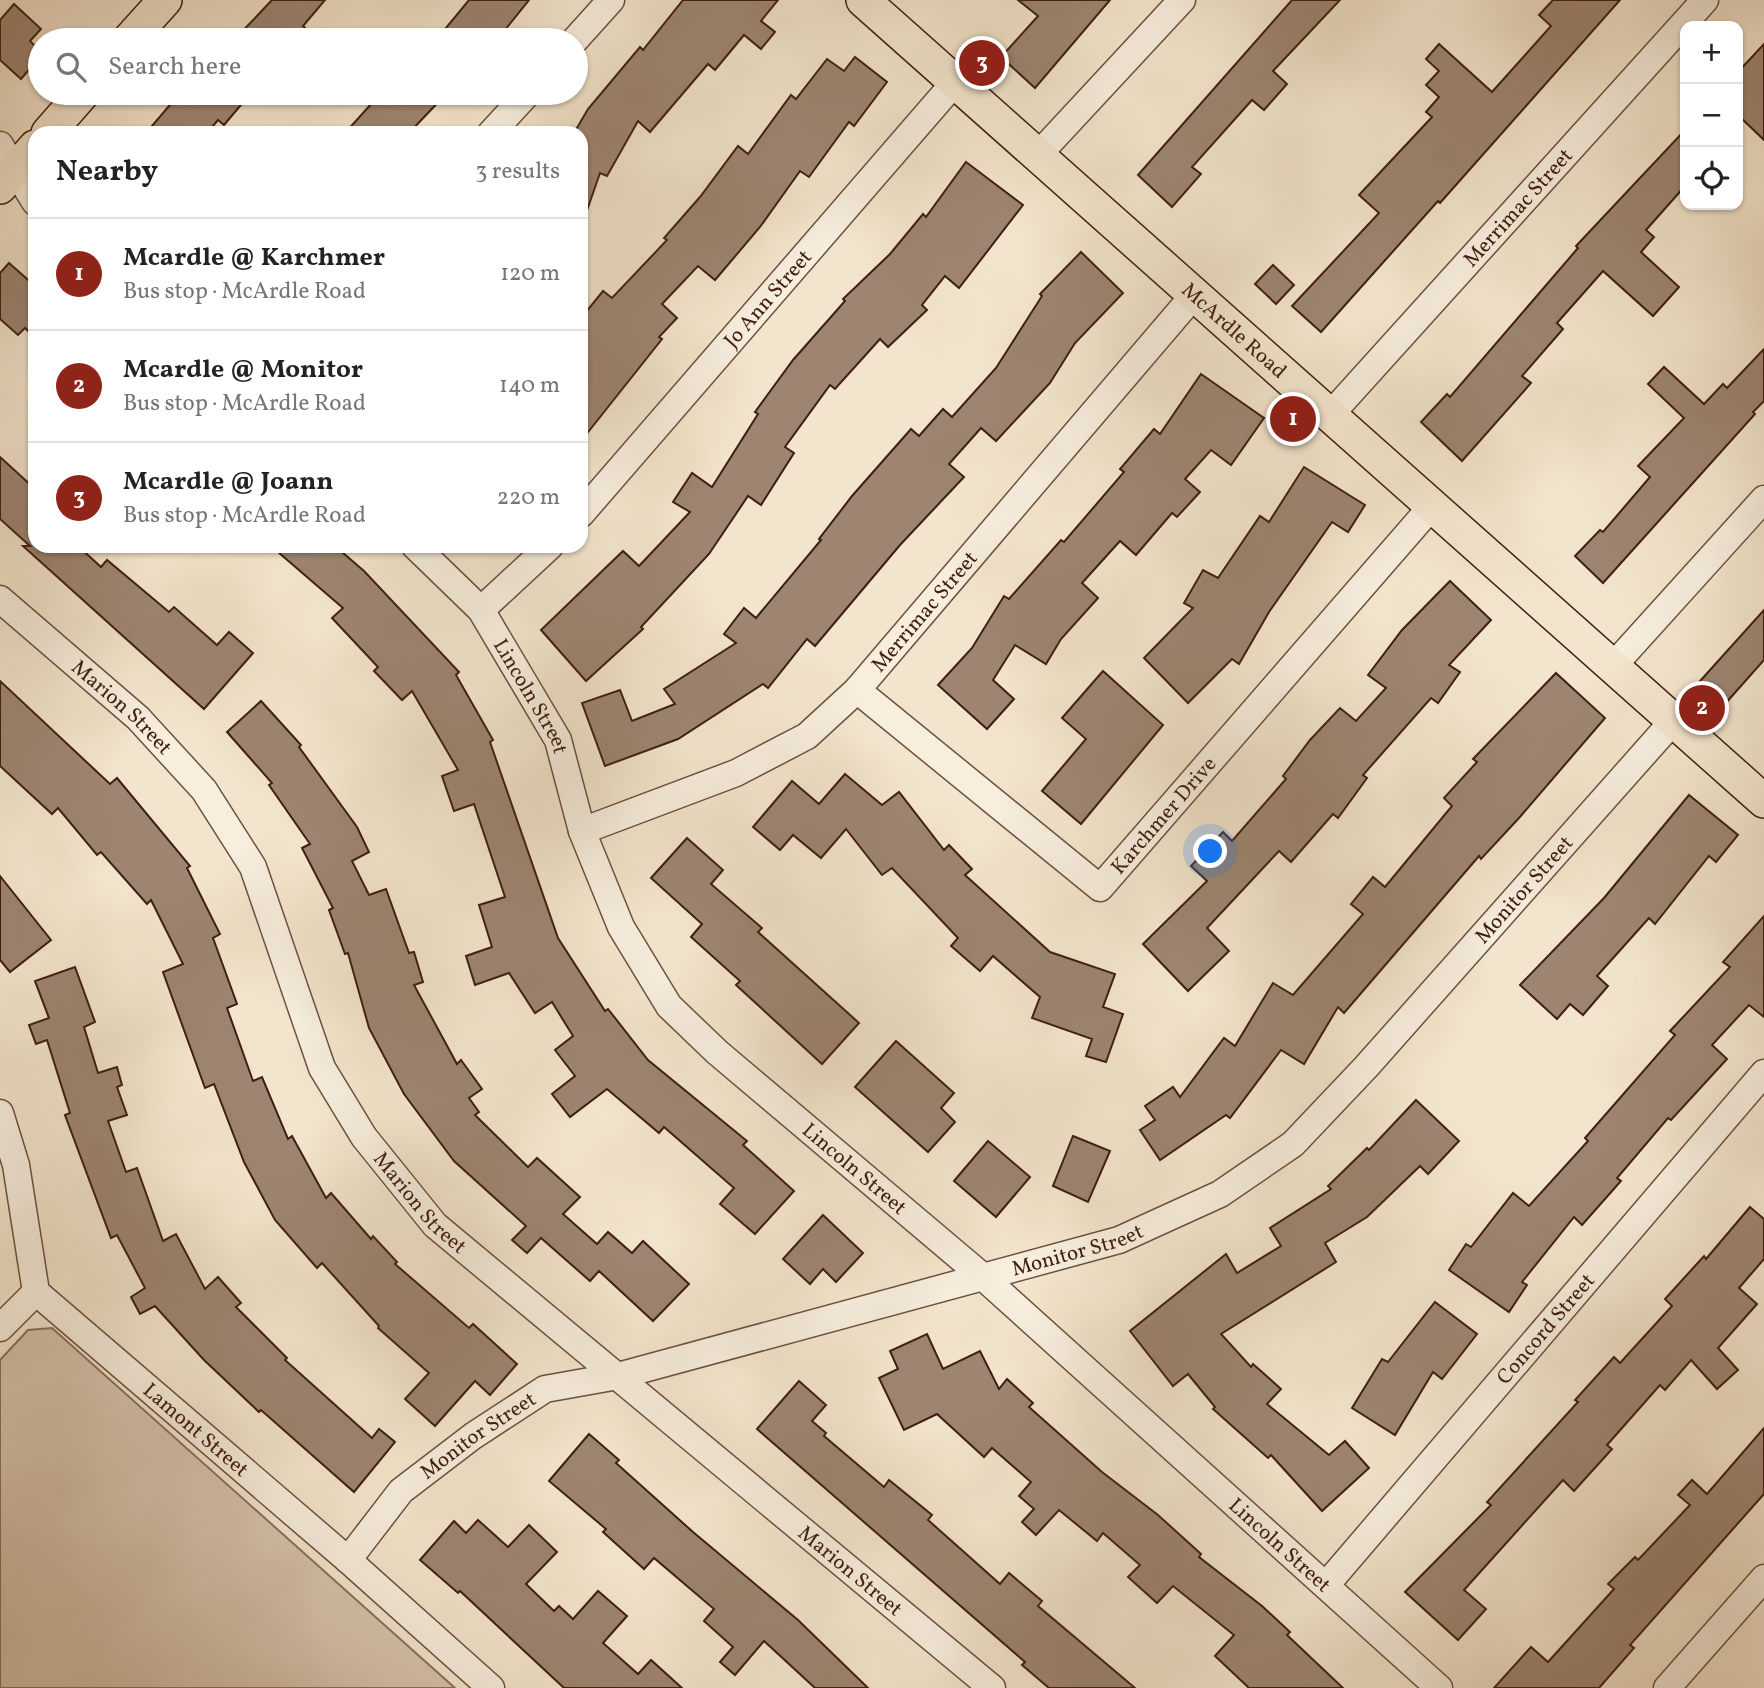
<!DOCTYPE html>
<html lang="en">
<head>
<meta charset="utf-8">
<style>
	body { margin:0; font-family:Vollkorn,serif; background:#f2f2f2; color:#222 }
	.controls { position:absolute; right:21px; top:21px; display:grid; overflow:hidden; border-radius:14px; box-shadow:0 2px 5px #0004 }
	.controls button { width:63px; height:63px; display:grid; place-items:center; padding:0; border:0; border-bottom:2px solid #e0e0e0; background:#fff; color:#222; font:35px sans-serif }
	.you { position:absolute; left:1211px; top:852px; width:24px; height:24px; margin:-18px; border:5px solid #fff; border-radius:50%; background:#1a73e8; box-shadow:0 0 0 10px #1a73e833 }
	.badge { display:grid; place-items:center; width:46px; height:46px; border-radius:50%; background:#8f2418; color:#fff; font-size:23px; font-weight:700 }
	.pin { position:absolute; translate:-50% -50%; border:4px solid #fff; box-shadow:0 2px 7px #0006 }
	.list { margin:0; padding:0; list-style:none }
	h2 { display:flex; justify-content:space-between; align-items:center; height:91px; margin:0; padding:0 28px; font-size:30px }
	h2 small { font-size:23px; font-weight:400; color:#767676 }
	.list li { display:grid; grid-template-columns:46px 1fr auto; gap:21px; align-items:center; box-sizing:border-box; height:112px; padding:0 28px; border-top:2px solid #e0e0e0 }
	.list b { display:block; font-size:26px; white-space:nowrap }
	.list p { margin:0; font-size:23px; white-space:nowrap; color:#767676 }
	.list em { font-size:23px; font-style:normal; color:#767676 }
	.icon { flex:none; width:38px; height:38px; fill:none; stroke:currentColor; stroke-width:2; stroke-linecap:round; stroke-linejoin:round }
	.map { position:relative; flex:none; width:1764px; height:1688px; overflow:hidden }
	.search { position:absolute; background:#fff; box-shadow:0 2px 5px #0004; left:28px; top:28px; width:560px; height:77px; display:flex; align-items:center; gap:18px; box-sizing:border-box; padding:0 24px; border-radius:38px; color:#767676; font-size:26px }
	.panel { position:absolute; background:#fff; box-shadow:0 2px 5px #0004; left:28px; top:126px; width:560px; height:427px; border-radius:21px }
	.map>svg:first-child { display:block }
	.green { fill:#d5c3ad; stroke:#8a705e; stroke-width:2 }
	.building { fill:#9d8572; stroke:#401e10; stroke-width:2 }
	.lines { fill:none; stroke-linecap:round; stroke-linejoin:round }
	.minor-casing { stroke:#6d503f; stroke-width:29 }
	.major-casing { stroke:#401e10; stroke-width:36 }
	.minor { stroke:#f7eede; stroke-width:26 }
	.major { stroke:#f3e5cd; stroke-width:33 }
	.labels { text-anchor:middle; stroke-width:5; stroke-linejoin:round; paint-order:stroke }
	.street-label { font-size:21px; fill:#401e10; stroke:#f7eede }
</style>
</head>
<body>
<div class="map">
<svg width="1764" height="1688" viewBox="0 0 1764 1688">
	<rect width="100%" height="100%" fill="#f3e5cd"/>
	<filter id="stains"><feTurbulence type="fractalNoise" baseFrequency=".00286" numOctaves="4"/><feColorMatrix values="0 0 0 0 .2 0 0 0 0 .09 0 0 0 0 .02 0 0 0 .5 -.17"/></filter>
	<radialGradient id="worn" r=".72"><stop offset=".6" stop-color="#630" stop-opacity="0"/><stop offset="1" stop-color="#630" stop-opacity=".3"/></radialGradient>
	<!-- green -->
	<polygon class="green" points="52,1328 455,1688 0,1688 0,1360 28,1330"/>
	<!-- building -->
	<g class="building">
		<polygon points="272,0 325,0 303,26 318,40 234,40"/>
		<polygon points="469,0 529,0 497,40 436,40"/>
		<polygon points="683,0 778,0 761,21 775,32 761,49 744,35 715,70 708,64 650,132 638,121 607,176 600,173 584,219 581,218 581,133 574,133 588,109 640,47 643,50"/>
		<polygon points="1018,0 1110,0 1035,88 1001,57 1038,16"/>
		<polygon points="1292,0 1340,0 1273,71 1287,84 1264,110 1252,100 1192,167 1201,174 1172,207 1138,175"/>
		<polygon points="1553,0 1620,0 1440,203 1438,201 1321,332 1292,306 1379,213 1359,195 1432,117 1426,112 1439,97 1426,85 1439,71 1426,59 1439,44 1492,92 1551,26 1539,15"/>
		<polygon points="14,4 41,29 30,41 40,51 40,57 21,79 0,60 0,20"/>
		<polygon points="1764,44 1764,140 1738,115 1738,72"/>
		<polygon points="855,57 887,82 854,126 849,122 809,177 800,171 760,227 715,280 698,266 662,304 677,318 659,337 662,339 581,441 581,318 603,291 612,298 667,240 664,238 700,197 738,146 748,154 791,95 796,99 827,59 844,71"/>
		<polygon points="180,93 251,93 224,125 218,120 207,133 146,133"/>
		<polygon points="381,93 447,93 409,133 345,133"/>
		<polygon points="1685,130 1685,186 1646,230 1654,237 1641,252 1679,287 1653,316 1603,271 1557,323 1563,329 1522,376 1531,383 1462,461 1421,422 1447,394 1450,397 1578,248 1576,246"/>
		<polygon points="966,162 1023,205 959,288 945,276 922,305 927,310 888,347 880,339 835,389 830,385 785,447 794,453 761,505 748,496 709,554 641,627 643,629 586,681 541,630 623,551 639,566 690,512 673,502 692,473 712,487 758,414 755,412 793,360 845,301 843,299 890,254 923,214 926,217"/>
		<polygon points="1081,252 1123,293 1075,343 1050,383 996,441 981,428 949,464 964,477 900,545 815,646 807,639 768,688 763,684 678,739 605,766 582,703 620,690 632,721 675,704 664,689 736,643 724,634 744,608 756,618 821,540 819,539 852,496 911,429 919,436 943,409 952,417 996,368 1042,296 1040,294"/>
		<polygon points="9,263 35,286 35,338 25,328 18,335 0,319 0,273"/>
		<polygon points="1273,265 1294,285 1276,304 1255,284"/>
		<polygon points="1764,349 1764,401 1753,412 1755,414 1603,583 1575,556 1600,530 1603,532 1650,477 1638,466 1684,418 1648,384 1664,367 1704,404 1723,384 1727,388"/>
		<polygon points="1201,374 1264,418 1231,465 1211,450 1185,479 1200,492 1177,517 1172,513 1136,555 1120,541 1082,583 1098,598 1061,639 1046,664 1015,645 993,680 1014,699 987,729 938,685 972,648 1004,596 1009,599 1061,540 1064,542 1124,472 1120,469 1154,429 1160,434"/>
		<polygon points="0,457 35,489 35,546 78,546 101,567 107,560 169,612 174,607 217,645 229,632 253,653 204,709 23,546 30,546 0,519"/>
		<polygon points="1304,467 1365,505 1348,532 1332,522 1269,612 1239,664 1232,659 1188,703 1144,658 1193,608 1184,603 1203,570 1218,578 1260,516 1269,522"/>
		<polygon points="271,546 335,546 364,571 459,672 456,675 493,740 490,742 558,938 605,1011 608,1009 648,1060 747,1141 743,1145 794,1191 755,1234 720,1204 734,1188 664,1127 659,1133 607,1089 570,1117 552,1094 575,1076 555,1050 573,1036 552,1002 535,1013 509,973 475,985 466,956 492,947 479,905 505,897 474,804 454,811 442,776 458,770 412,691 402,700 374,671 378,667 332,618 343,608"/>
		<polygon points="1450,581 1491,620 1449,665 1460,672 1438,703 1431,698 1363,775 1367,778 1338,818 1333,814 1291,862 1279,851 1207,928 1229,951 1188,991 1143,944 1207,881 1191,866 1223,832 1232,841 1286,779 1283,776 1310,740 1340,708 1356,721 1386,688 1368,675 1402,630"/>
		<polygon points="1764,610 1764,660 1717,713 1692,690"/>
		<polygon points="1103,671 1163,725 1081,824 1042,791 1086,739 1062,718"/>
		<polygon points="1556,673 1605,718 1519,818 1481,859 1479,856 1344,1013 1338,1007 1304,1064 1281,1050 1230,1118 1226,1115 1160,1160 1140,1130 1155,1120 1145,1106 1173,1087 1180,1097 1224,1038 1235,1046 1273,983 1293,995 1363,914 1351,904 1373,877 1385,887 1452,806 1444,798 1477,762 1473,759"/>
		<polygon points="0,681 110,784 117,778 190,866 187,868 220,934 213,938 237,1004 227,1008 253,1081 262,1077 288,1139 292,1136 326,1198 331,1193 371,1239 373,1236 397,1262 395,1264 469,1328 473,1324 517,1364 490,1395 475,1381 435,1426 405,1399 429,1373 378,1328 379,1326 322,1263 317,1268 275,1220 244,1162 214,1084 205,1088 163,972 183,964 151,900 147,904 101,852 97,855 58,808 52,814 0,766"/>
		<polygon points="261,701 301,745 299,747 357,827 369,852 352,861 369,895 386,889 409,953 414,952 423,982 414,985 457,1064 461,1060 482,1089 469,1098 479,1112 475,1115 528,1167 537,1158 580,1197 563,1214 597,1244 608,1232 632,1253 643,1241 689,1284 653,1321 599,1271 590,1281 541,1238 527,1253 512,1240 526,1226 454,1161 404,1094 369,1028 348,953 345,954 329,910 333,908 302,848 310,844 269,785 272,783 227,732"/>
		<polygon points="845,774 882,805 899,792 944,850 949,845 972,869 965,875 1050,952 1115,974 1103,1007 1123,1014 1106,1062 1086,1056 1092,1039 1032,1018 1040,997 993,956 980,971 951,946 958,938 892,868 882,875 846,829 821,858 793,835 780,850 753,827 792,781 819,804"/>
		<polygon points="1689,795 1738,835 1716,862 1709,856 1655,924 1649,918 1597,976 1608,986 1583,1015 1570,1004 1557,1019 1520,985 1604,898"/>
		<polygon points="687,838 723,870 711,884 762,928 758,932 859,1023 822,1064 736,985 740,981 691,937 702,924 651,878"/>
		<polygon points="0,876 51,940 10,972 0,960"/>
		<polygon points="1764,916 1764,1017 1749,1005 1712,1045 1727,1059 1671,1120 1668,1118 1617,1178 1621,1181 1582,1225 1574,1217 1522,1282 1527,1285 1509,1312 1449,1270 1466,1244 1471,1247 1513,1193 1529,1206 1588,1141 1585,1138 1675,1035 1670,1031 1730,967 1723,962"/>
		<polygon points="75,967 95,1022 84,1027 98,1073 117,1067 122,1085 117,1087 127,1115 108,1121 126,1172 137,1168 163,1241 176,1234 205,1289 218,1277 241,1303 236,1307 287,1358 285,1360 372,1438 379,1429 395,1442 354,1492 261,1410 259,1412 204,1360 155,1306 140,1314 131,1297 145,1288 117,1235 111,1238 65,1115 70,1113 47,1040 36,1044 29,1025 49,1018 35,981"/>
		<polygon points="896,1041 954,1093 941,1108 955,1122 928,1152 855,1087"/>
		<polygon points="1416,1100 1459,1141 1428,1174 1420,1166 1367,1217 1325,1243 1336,1262 1221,1334 1251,1367 1253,1364 1281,1389 1267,1404 1329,1455 1345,1441 1369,1468 1322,1511 1271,1455 1268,1458 1213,1409 1215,1407 1188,1374 1173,1386 1130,1331 1226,1254 1237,1273 1281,1246 1270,1228 1331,1189 1328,1186 1367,1148 1369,1150"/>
		<polygon points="1073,1136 1110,1151 1088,1202 1053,1186"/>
		<polygon points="988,1141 1030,1177 996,1217 954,1181"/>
		<polygon points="1750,1207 1764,1219 1764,1259 1739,1288 1757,1304 1718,1348 1738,1370 1717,1389 1691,1360 1665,1390 1660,1385 1607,1445 1612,1449 1574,1491 1563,1480 1464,1590 1486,1609 1458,1640 1405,1592 1491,1505 1487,1502 1578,1402 1575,1400 1614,1357 1620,1363 1672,1306 1665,1299 1704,1256 1706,1259"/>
		<polygon points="823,1215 863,1253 836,1282 823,1269 810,1284 783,1259"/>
		<polygon points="1435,1302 1477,1334 1442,1379 1433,1372 1395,1435 1352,1408 1382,1359 1388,1362"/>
		<polygon points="927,1334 943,1369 980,1351 999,1389 1007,1379 1033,1403 1029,1407 1102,1472 1158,1515 1201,1554 1199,1557 1262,1606 1290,1632 1287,1635 1343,1688 1249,1688 1215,1656 1234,1635 1173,1586 1157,1603 1128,1577 1140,1565 1103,1533 1097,1541 1059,1510 1036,1535 1022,1522 1034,1509 1019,1496 1031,1482 992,1448 984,1457 937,1414 904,1430 879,1378 898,1369 890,1351"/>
		<polygon points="799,1381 826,1405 812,1421 826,1433 824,1436 884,1487 889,1480 932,1515 928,1520 1000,1584 1009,1573 1042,1601 1038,1606 1135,1688 1049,1688 1022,1665 1025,1662 757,1429"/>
		<polygon points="1764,1428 1764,1494 1630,1645 1634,1648 1599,1688 1494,1688 1531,1647 1548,1662 1614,1589 1608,1584 1635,1557 1638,1560 1690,1505 1678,1495 1692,1480 1707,1494"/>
		<polygon points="589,1434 619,1460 616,1463 693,1532 798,1620 868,1688 815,1688 764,1641 735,1675 720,1662 733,1647 704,1621 714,1609 654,1558 644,1569 603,1532 606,1529 549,1481"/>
		<polygon points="478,1520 508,1547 529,1525 557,1552 526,1584 554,1611 559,1606 573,1619 598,1591 627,1616 603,1643 638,1674 651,1660 682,1688 564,1688 460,1591 458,1593 420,1560 454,1521 466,1533"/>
	</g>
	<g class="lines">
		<defs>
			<g id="minor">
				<polyline points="575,40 611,0"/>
				<polyline points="491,133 528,93"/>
				<polyline points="0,145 35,202"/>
				<polyline points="1038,155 1182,0"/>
				<path id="s1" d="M1330 415 1705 0"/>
				<path id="s2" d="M581 514 955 82"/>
				<path id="s3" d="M415 546 481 610 558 740 582 831 621 927 669 1006 717 1052 982 1276 1439 1688"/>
				<path id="s4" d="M0 599 138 718 204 790 253 867 322 1068 364 1137 435 1225 992 1688"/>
				<polyline points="481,610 550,546"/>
				<polyline points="1613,666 1764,499"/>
				<path id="s5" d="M857 690 1100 888 1432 506"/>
				<path id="s6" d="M582 831 736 773 807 736 857 690 1194 295"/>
				<path id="s7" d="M0 1113 16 1165 36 1292 348 1560 491 1688"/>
				<polyline points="0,1328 36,1292"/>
				<path id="s8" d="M348 1560 401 1491 473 1436 545 1389 618 1376 1119 1240 1220 1194 1293 1144 1366 1067 1674 720"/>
				<path id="s9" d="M1327 1584 1764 1073"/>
				<polyline points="1667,1688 1764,1578"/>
			</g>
			<g id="major">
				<path id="s10" d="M863 0 1764 801"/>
				<polyline points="129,40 165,0"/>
				<polyline points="48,133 83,93"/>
				<polyline points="0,187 35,147"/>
			</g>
		</defs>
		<!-- minor casing -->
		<use href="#minor" class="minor-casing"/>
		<!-- major casing -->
		<use href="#major" class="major-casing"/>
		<!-- minor -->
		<use href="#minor" class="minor"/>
		<!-- major -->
		<use href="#major" class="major"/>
	</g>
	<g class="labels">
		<!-- street labels -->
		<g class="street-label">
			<text dy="7" stroke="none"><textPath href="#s1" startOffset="280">Merrimac Street</textPath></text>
			<text dy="7" stroke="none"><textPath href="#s2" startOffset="285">Jo Ann Street</textPath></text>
			<text dy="7" stroke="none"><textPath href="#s10" startOffset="497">McArdle Road</textPath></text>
			<text dy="7" stroke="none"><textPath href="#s6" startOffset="416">Merrimac Street</textPath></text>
			<text dy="7" stroke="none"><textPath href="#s3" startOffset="192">Lincoln Street</textPath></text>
			<text dy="7" stroke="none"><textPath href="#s4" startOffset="163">Marion Street</textPath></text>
			<text dy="7" stroke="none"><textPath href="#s5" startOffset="410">Karchmer Drive</textPath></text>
			<text dy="7" stroke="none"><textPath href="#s8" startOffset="1400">Monitor Street</textPath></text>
			<text dy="7" stroke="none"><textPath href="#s3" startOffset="780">Lincoln Street</textPath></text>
			<text dy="7" stroke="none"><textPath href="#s4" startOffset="751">Marion Street</textPath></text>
			<text dy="7" stroke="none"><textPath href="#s8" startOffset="814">Monitor Street</textPath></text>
			<text dy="7" stroke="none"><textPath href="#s9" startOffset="336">Concord Street</textPath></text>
			<text dy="7" stroke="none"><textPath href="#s7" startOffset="394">Lamont Street</textPath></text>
			<text dy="7" stroke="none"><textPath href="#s8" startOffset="182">Monitor Street</textPath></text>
			<text dy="7" stroke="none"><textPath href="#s3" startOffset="1348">Lincoln Street</textPath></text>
			<text dy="7" stroke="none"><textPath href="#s4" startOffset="1318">Marion Street</textPath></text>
		</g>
	</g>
	<rect width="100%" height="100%" filter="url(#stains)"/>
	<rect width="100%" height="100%" fill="url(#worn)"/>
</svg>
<div class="controls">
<button>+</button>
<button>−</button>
<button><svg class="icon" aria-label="locate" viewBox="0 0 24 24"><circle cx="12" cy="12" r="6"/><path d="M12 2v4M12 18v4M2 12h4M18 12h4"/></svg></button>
</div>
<div class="you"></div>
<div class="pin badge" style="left:1293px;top:419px">1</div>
<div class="pin badge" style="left:1702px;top:708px">2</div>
<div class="pin badge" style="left:982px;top:63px">3</div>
<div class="search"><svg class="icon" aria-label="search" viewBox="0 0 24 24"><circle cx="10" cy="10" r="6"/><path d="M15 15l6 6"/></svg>Search here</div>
<section class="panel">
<h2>Nearby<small>3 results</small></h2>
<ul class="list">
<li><span class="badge">1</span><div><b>Mcardle @ Karchmer</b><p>Bus stop · McArdle Road</p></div><em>120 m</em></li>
<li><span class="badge">2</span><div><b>Mcardle @ Monitor</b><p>Bus stop · McArdle Road</p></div><em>140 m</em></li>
<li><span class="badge">3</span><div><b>Mcardle @ Joann</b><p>Bus stop · McArdle Road</p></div><em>220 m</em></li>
</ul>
</section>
</div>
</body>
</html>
